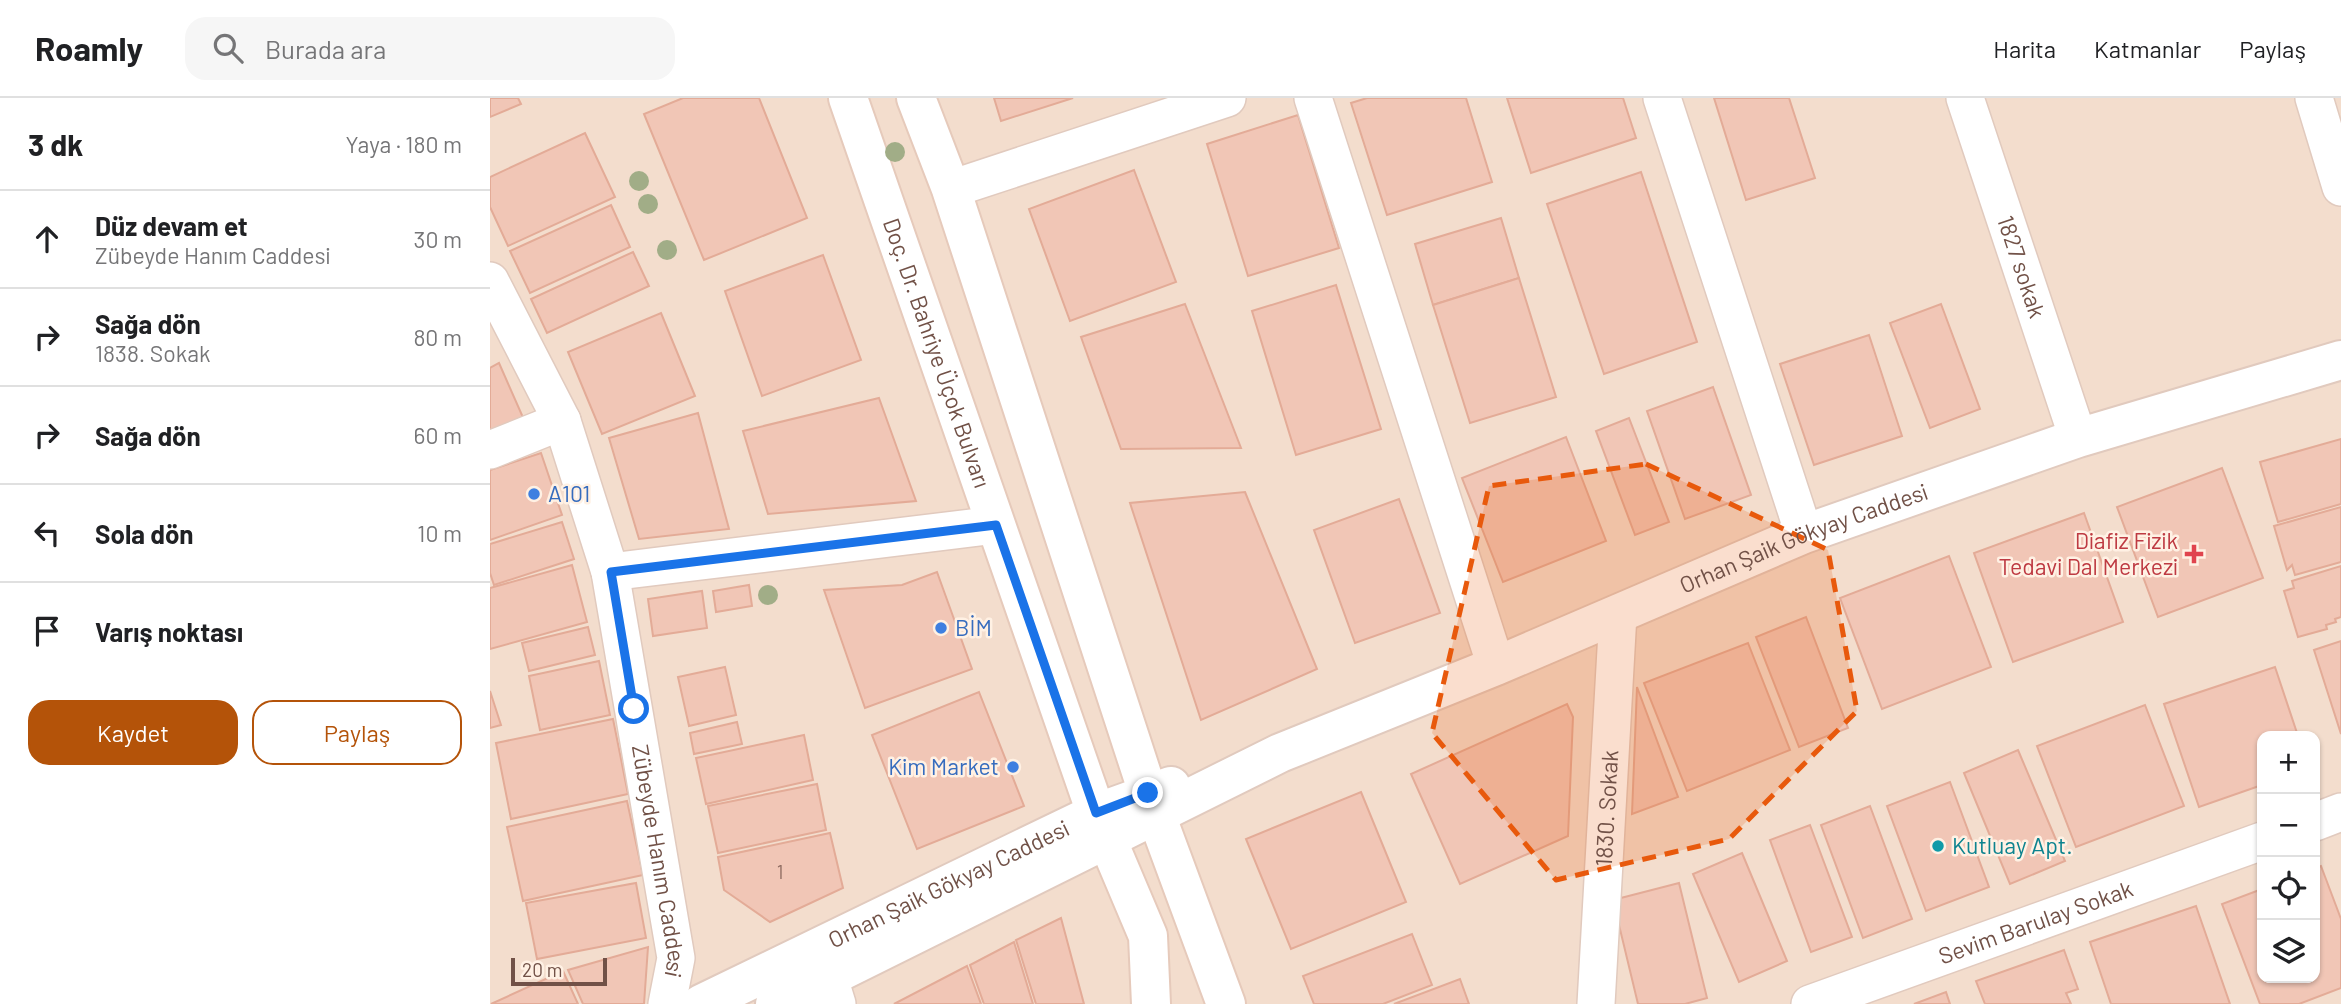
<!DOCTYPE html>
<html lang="tr">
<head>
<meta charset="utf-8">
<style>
	body { margin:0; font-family:Barlow,sans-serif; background:#f6f6f6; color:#202124 }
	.controls { position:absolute; right:21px; bottom:21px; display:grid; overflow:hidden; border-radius:14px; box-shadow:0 2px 5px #0004 }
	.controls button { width:63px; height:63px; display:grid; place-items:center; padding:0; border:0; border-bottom:2px solid #e0e0e0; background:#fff; color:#202124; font:35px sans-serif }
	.scale { position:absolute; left:21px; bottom:18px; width:96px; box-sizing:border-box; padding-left:7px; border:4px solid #715147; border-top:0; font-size:19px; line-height:24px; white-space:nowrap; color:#715147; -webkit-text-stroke:5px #fff1e4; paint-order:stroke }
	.stop { position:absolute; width:21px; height:21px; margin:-16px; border:5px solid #1a73e8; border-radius:50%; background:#fff }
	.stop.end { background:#1a73e8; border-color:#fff; box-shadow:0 2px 7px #0008 }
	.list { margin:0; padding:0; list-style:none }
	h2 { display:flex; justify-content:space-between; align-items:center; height:91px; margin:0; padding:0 28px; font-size:30px }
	h2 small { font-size:23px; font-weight:400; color:#757577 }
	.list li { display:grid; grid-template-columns:46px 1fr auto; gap:21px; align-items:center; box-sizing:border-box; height:98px; padding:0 28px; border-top:2px solid #e0e0e0 }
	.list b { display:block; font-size:26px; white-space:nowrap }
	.list p { margin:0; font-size:23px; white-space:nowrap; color:#757577 }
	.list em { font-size:23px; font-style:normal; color:#757577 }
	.actions { display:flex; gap:14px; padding:21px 28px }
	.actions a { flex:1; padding:16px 0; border:2px solid #b45309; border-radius:21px; text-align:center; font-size:24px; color:#b45309 }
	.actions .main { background:#b45309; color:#fff }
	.icon { flex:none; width:38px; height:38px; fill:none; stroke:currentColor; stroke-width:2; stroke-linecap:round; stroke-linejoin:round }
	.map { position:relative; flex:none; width:1851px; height:906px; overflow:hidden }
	header { display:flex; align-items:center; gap:42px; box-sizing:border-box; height:98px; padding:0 35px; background:#fff; border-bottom:2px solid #e0e0e0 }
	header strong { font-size:33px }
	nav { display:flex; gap:38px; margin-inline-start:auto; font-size:24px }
	.search { width:490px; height:63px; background:#f6f6f6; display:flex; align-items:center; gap:18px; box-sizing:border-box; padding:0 24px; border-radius:21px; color:#757577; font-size:26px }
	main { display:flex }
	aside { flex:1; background:#fff }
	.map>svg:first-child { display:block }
	.residential { fill:#f3ddcd; fill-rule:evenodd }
	.building { fill:#f1c6b6; stroke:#e3ab97; stroke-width:2 }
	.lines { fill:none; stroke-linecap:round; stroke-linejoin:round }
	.minor-casing { stroke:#e1cabe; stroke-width:40 }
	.tertiary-casing { stroke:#e1cabe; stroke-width:42 }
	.secondary-casing { stroke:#e6cabb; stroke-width:42 }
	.minor { stroke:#fff; stroke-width:37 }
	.tertiary { stroke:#fff; stroke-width:38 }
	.secondary { stroke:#fff; stroke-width:38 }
	.tree { fill:#a1ad87 }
	.route { stroke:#1a73e8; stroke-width:9 }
	.marked { fill:#e8590c; fill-opacity:0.2; stroke:#e8590c; stroke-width:5; stroke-dasharray:14 9; stroke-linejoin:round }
	.shop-dot { fill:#3f7fe0; stroke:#fff1e4; stroke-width:2.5 }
	.health-dot { fill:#e0444e; stroke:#fff1e4; stroke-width:2.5 }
	.culture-dot { fill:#0f9aa8; stroke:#fff1e4; stroke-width:2.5 }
	.labels { text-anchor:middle; stroke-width:5; stroke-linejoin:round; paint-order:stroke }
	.number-label { font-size:19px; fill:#916e63 }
	.street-label { font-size:23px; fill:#715147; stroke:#fff1e4 }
	.shop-label { font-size:23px; fill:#366cbe; stroke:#fff1e4; text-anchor:start }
	.health-label { font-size:23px; fill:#be3a42; stroke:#fff1e4; text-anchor:end }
	.culture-label { font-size:23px; fill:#0d838f; stroke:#fff1e4; text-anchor:start }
</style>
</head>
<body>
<header>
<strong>Roamly</strong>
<div class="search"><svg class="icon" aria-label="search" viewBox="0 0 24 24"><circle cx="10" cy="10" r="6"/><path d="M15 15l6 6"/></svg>Burada ara</div>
<nav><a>Harita</a><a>Katmanlar</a><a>Paylaş</a></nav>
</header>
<main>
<aside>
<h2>3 dk<small>Yaya · 180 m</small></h2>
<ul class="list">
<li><svg class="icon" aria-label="ahead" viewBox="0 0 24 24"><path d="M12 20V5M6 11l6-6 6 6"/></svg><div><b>Düz devam et</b><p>Zübeyde Hanım Caddesi</p></div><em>30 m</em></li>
<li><svg class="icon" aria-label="right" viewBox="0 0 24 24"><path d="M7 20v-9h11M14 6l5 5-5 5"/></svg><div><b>Sağa dön</b><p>1838. Sokak</p></div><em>80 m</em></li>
<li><svg class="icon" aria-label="right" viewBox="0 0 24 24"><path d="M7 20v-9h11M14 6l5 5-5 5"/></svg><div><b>Sağa dön</b></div><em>60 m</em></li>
<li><svg class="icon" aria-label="left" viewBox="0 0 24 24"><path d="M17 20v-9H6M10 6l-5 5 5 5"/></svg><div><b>Sola dön</b></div><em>10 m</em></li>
<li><svg class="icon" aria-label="arrive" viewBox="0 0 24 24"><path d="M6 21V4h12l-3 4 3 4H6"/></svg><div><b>Varış noktası</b></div></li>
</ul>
<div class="actions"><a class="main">Kaydet</a><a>Paylaş</a></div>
</aside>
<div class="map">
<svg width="1851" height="906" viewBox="0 0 1851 906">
	<rect width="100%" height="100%" fill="#fcedde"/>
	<!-- residential -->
	<path class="residential" d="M0 0H1851V906H0ZM1772 638H1825V880H1772Z"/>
	<!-- building -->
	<g class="building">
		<polygon points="0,0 28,0 31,6 0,19"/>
		<polygon points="193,0 269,0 317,120 214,162 154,16"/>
		<polygon points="504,0 583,0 511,23"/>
		<polygon points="877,0 976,0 1002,84 897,117 861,5"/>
		<polygon points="1017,0 1133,0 1146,40 1041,75"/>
		<polygon points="1224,0 1299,0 1325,80 1256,102"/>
		<polygon points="808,17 849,150 758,178 717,46"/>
		<polygon points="95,35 125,99 18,148 0,109 0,79"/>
		<polygon points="644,72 686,184 580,223 539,111"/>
		<polygon points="1151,74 1207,244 1114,276 1057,106"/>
		<polygon points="121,107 140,149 40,195 20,153"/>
		<polygon points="1011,120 1029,180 943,207 925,146"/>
		<polygon points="143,154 159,188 57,235 41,201"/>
		<polygon points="333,157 371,262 272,298 235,193"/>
		<polygon points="1029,180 1066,299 980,325 943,207"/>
		<polygon points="846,187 891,331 806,357 762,213"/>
		<polygon points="695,206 751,350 631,351 591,239"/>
		<polygon points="1451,206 1490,311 1440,330 1400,225"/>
		<polygon points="171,215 205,298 112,336 78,254"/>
		<polygon points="1379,237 1412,338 1324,367 1290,266"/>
		<polygon points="9,265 35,324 0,340 0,270"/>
		<polygon points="1223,289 1261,397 1195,421 1157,313"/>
		<polygon points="389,300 426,403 278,416 253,333"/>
		<polygon points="208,315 239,431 149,441 119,340"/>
		<polygon points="1139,320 1179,424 1145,437 1106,333"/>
		<polygon points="1076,339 1116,443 1013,484 972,380"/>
		<polygon points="1851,341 1851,406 1788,424 1770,364"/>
		<polygon points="51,355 72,417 0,442 0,372"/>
		<polygon points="1732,370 1773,480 1668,519 1627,409"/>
		<polygon points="755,394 827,571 711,622 640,405"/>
		<polygon points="909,401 950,515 865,545 824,432"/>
		<polygon points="1851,409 1851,464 1805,477 1802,467 1797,472 1784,428"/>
		<polygon points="1594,415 1633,524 1523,564 1484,455"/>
		<polygon points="72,424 84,461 4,487 0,475 0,446"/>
		<polygon points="1459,458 1501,569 1392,611 1350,500"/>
		<polygon points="82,467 97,524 0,551 0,490"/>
		<polygon points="1851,468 1851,519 1845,521 1846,524 1836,527 1837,531 1808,539 1794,493 1804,490 1802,483"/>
		<polygon points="447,474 482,571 375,610 334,492 412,487"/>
		<polygon points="259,487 262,508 226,514 223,493"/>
		<polygon points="212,493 217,530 163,538 158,501"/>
		<polygon points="1316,519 1358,630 1309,649 1266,539"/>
		<polygon points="98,529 105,557 39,573 32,545"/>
		<polygon points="1851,543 1851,636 1824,552"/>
		<polygon points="1258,545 1300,652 1197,693 1154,585"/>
		<polygon points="109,563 120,617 50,632 39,578"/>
		<polygon points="235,569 246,617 199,628 188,579"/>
		<polygon points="1785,569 1808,638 1772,638 1772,687 1709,709 1674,606"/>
		<polygon points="1147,589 1188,699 1142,716"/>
		<polygon points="0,593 11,627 0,630"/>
		<polygon points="489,594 534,708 427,751 382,637"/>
		<polygon points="1077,606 1083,619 1078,738 970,786 921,676"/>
		<polygon points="1655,607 1694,708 1586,749 1547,648"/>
		<polygon points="123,621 138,696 21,721 6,645"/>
		<polygon points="247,624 252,646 204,656 200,635"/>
		<polygon points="314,637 323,682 216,706 206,660"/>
		<polygon points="1528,652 1575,763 1520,786 1474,675"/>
		<polygon points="1460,684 1499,789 1436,813 1397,708"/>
		<polygon points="327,686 336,732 228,755 218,708"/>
		<polygon points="871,694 916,804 801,851 756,741"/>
		<polygon points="137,703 153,777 33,803 17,729"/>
		<polygon points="1380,708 1422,821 1373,840 1331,727"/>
		<polygon points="1320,727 1362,839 1321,854 1280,742"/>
		<polygon points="340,735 353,790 280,824 234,792 228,759"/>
		<polygon points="1252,755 1297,863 1249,884 1203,776"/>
		<polygon points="1831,768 1851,821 1851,890 1809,906 1770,906 1732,806 1772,791 1772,880 1825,880 1825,770"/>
		<polygon points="146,785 156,840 47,861 36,805"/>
		<polygon points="1189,785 1217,900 1195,906 1148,906 1123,802"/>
		<polygon points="1706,808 1740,906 1621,906 1600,844"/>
		<polygon points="571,820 594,906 546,906 526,842"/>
		<polygon points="922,836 942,887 893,906 824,906 813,878"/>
		<polygon points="524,844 543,906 494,906 480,867"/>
		<polygon points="158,849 154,906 93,906 78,872"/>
		<polygon points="1574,852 1588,891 1576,895 1581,906 1495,906 1486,883"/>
		<polygon points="477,868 491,906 404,906"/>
		<polygon points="73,873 88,906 1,906"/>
		<polygon points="970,881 979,906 904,906"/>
		<polygon points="1456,894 1460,906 1424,906"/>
	</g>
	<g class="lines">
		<defs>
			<g id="minor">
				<polyline points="823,0 1006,568"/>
				<polyline points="1172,0 1314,436"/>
				<path id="s1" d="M1475 0 1588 340"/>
				<polyline points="1824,0 1851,89"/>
				<polyline points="461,91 737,0"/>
				<path id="s2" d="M0 183 72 323 120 474 186 860 177 906"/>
				<polyline points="0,352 72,323"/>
				<polyline points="120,474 506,427"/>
				<polyline points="1825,724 1851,714"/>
				<polyline points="339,880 347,906"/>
				<path id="s3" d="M1106 906 1128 516"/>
				<path id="s4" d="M1320 906 1772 743"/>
			</g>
			<g id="tertiary">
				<path id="s5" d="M211 906 606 715 681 688"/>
				<path id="s6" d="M285 906 790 655 1006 568 1314 436 1588 340 1851 262"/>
			</g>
			<g id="secondary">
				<path id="s7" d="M358 0 606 715 658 838 661 906"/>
				<polyline points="426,0 461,91 658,695 736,906"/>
			</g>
		</defs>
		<!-- minor casing -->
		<use href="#minor" class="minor-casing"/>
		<!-- tertiary casing -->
		<use href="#tertiary" class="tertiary-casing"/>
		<!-- secondary casing -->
		<use href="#secondary" class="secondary-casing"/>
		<!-- minor -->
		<use href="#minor" class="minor"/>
		<!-- tertiary -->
		<use href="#tertiary" class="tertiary"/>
		<!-- secondary -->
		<use href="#secondary" class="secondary"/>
	</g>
	<!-- trees -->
	<g class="tree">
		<circle cx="405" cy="54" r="10"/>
		<circle cx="149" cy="83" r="10"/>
		<circle cx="158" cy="106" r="10"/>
		<circle cx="177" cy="152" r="10"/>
		<circle cx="278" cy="497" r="10"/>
	</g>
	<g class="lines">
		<!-- route -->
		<polyline class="route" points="144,611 121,474 506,427 606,715 658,695"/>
	</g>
	<!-- marked area -->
	<path class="marked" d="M1156 366 1338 452 1367 613 1239 741 1066 782 942 635 999 388Z"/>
	<!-- markers -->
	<g class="shop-dot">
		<circle cx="44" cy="396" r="7"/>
		<circle cx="451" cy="530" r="7"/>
		<circle cx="523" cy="669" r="7"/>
	</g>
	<path class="health-dot" d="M1700.5 445.5h7v7h7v7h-7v7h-7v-7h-7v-7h7z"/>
	<circle class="culture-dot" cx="1448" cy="748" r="7"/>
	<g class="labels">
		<!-- number labels -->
		<g class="number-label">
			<text x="290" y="781">1</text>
		</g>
		<!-- street labels -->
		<g class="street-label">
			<text dy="8" stroke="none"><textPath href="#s1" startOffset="178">1827 sokak</textPath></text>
			<text dy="8" stroke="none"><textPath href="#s7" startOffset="270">Doç. Dr. Bahriye Üçok Bulvarı</textPath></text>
			<text dy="8" stroke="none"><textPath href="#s6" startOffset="1130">Orhan Şaik Gökyay Caddesi</textPath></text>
			<text dy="8" stroke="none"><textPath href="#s3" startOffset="196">1830. Sokak</textPath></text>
			<text dy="8" stroke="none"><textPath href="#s2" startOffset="609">Zübeyde Hanım Caddesi</textPath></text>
			<text dy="8" stroke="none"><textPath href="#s5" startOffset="275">Orhan Şaik Gökyay Caddesi</textPath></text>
			<text dy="8" stroke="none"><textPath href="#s4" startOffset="240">Sevim Barulay Sokak</textPath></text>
		</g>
		<!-- shop labels -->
		<g class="shop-label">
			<text x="58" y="404">A101</text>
			<text x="465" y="538">BİM</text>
			<text x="509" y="677" text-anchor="end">Kim Market</text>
		</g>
		<!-- health labels -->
		<g class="health-label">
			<text x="1688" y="451">Diafiz Fizik<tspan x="1688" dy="26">Tedavi Dal Merkezi</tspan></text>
		</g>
		<!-- culture labels -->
		<g class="culture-label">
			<text x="1462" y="756">Kutluay Apt.</text>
		</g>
	</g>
</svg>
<div class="controls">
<button>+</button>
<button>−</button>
<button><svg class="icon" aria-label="locate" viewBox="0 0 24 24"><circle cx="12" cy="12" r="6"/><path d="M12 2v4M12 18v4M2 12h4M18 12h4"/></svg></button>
<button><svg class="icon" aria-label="layers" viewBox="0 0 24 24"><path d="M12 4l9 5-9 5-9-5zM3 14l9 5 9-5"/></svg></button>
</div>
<div class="scale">20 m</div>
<div class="stop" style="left:144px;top:611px"></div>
<div class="stop end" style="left:658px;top:695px"></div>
</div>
</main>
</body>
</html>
